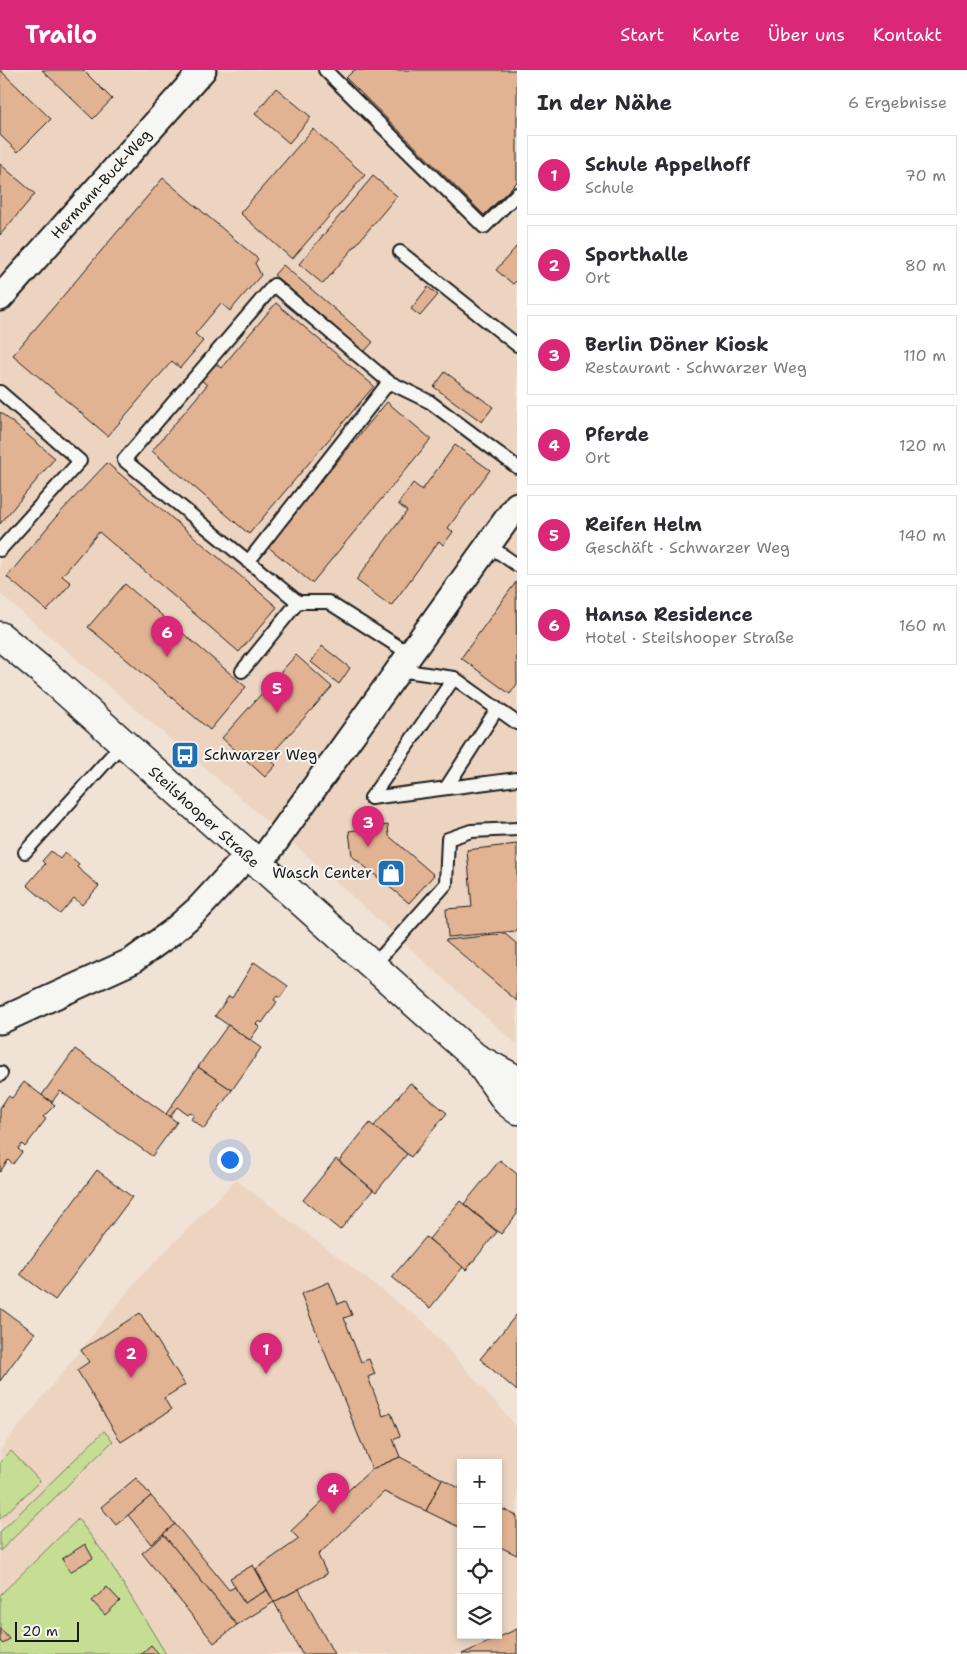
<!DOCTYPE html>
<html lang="de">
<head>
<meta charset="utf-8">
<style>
	body { margin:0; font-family:"Shantell Sans",sans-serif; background:#f7f7f7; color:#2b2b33 }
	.controls { position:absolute; right:15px; bottom:15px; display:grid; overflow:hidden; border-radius:0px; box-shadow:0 2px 8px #0003 }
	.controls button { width:45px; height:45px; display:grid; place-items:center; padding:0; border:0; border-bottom:1px solid #e1e1e2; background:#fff; color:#2b2b33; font:25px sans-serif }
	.scale { position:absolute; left:15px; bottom:12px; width:64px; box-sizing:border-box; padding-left:5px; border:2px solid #1c1c1c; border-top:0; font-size:14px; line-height:18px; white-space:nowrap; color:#1c1c1c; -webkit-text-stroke:4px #f6f6f2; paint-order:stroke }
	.you { position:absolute; left:229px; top:1089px; width:18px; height:18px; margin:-12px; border:4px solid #fff; border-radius:50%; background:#1a73e8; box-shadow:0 0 0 8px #1a73e833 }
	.badge { display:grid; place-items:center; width:32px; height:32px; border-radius:50%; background:#db2777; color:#fff; font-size:16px; font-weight:700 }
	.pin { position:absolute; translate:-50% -41px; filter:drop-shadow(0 1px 2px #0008) }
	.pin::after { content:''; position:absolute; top:26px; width:18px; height:15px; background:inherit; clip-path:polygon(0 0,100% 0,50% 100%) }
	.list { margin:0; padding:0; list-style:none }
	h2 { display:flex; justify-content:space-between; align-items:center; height:65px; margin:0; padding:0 20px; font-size:21px }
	h2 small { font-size:16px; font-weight:400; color:#7c7c81 }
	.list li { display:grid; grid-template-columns:32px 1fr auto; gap:15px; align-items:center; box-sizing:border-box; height:80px; margin:0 10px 10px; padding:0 10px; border:1px solid #e1e1e2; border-radius:0px }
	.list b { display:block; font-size:19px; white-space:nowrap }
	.list p { margin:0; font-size:16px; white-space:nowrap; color:#7c7c81 }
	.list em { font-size:16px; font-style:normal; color:#7c7c81 }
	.icon { flex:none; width:28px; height:28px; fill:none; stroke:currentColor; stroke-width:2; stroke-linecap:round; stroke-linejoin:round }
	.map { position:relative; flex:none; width:517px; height:1584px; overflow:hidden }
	header { display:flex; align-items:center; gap:30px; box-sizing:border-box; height:70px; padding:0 25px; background:#db2777; color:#fff }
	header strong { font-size:24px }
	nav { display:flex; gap:28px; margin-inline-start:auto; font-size:18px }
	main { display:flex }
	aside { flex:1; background:#fff }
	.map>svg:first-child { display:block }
	.built { fill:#ecd4c1; fill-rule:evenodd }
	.green { fill:#c5de94; stroke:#707d58 }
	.building { fill:#e2b392; stroke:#1c1c1c }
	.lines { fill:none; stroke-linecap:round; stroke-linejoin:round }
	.service-casing { stroke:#1c1c1c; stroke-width:16 }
	.minor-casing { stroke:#1c1c1c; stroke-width:29 }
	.tertiary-casing { stroke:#1c1c1c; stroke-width:31 }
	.service { stroke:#f6f6f2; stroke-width:12 }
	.minor { stroke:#f6f6f2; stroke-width:25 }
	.tertiary { stroke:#f6f6f2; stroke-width:28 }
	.labels { text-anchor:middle; stroke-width:4; stroke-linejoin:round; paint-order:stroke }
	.street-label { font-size:15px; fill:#1c1c1c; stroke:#f6f6f2 }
	.poi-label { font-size:15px; fill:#1c1c1c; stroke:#f6f6f2; text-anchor:start }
</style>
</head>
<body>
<header>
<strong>Trailo</strong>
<nav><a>Start</a><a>Karte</a><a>Über uns</a><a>Kontakt</a></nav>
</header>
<main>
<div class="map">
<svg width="517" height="1584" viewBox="0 0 517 1584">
	<rect width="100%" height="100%" fill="#f0e2d5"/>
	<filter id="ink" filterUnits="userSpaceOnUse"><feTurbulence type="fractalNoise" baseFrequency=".02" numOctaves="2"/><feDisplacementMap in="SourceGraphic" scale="10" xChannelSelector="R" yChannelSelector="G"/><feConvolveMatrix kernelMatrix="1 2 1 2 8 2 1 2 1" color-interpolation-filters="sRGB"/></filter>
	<g filter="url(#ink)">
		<!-- built -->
		<g class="built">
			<polygon points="0,0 517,0 517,975 293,773 0,524"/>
			<path d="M236 1110 424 1252 517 1357V1584H166L106 1486 78 1449 0 1525V1380L137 1210ZM461 1393H498V1565H461Z"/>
		</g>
		<!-- green -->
		<g class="green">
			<polygon points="104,1361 113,1371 0,1481 0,1462"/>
			<polygon points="11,1381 40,1411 0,1449 0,1392"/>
			<polygon points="78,1449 106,1486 166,1584 0,1584 0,1525"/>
		</g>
		<!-- building -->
		<g class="building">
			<polygon points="0,0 51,49 18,82 0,65"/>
			<polygon points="42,0 83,0 112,29 93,49"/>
			<polygon points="354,0 517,0 517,112 484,145 346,8"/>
			<polygon points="276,18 311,47 289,73 255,44"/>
			<polygon points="313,59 365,105 292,189 240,143"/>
			<polygon points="0,94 35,124 0,165"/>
			<polygon points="373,106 397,126 323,214 299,194"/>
			<polygon points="163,108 258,189 255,193 261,205 230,241 221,233 195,264 203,271 180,298 172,291 108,366 13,285"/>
			<polygon points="517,176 517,210 513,214 496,200"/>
			<polygon points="283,195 373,272 364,282 274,205"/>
			<polygon points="428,217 438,225 420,246 411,239"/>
			<polygon points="276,233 374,316 249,464 152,381 207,315 200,309 214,292 221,298"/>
			<polygon points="445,302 493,337 482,352 434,317"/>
			<polygon points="387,332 431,369 312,513 267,476"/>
			<polygon points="0,342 55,388 0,454"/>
			<polygon points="455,375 490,400 448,458 453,462 443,475 439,471 391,536 356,510 407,441 398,434 413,413 422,420"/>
			<polygon points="107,393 277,537 239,582 99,462 62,506 71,513 47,541 7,507 55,448"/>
			<polygon points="516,512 517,614 510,624 461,588"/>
			<polygon points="125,514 246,617 210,660 88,557"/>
			<polygon points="322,576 350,598 339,614 311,592"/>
			<polygon points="296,585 332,617 268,688 276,695 265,707 222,668"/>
			<polygon points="388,755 389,766 434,805 409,833 352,786 349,761"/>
			<polygon points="517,774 517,861 448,867 446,839 472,837 467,780"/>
			<polygon points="51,781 60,789 65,782 79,794 77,797 99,816 82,835 74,828 60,844 27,815 45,794 42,791"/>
			<polygon points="505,864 517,874 517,931 445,870"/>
			<polygon points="254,892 288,916 280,928 277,926 274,930 277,932 262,953 259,951 256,954 259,957 250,970 215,946 229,926 232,928"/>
			<polygon points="228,955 261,978 232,1020 198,997"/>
			<polygon points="75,979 177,1052 152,1086 60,1021 52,1032 42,1025"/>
			<polygon points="198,997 232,1020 204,1059 191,1049 194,1045 189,1042 187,1044 177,1037 170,1047 166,1044"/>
			<polygon points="24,1012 55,1035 43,1047 46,1049 25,1077 22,1074 18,1079 22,1082 13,1094 8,1090 0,1102 0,1038 8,1026 12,1028"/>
			<polygon points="410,1013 447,1043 411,1087 374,1056"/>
			<polygon points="370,1053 407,1084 376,1122 339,1091"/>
			<polygon points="336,1089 373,1120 340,1160 303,1130"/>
			<polygon points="500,1090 517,1104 517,1144 501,1164 464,1134"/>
			<polygon points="97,1100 132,1127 55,1230 20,1204"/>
			<polygon points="460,1131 497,1162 466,1200 429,1169"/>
			<polygon points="426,1167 463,1197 430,1238 392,1207"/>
			<polygon points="329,1212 338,1234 346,1231 352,1245 344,1248 361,1292 369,1289 375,1304 368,1307 383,1346 391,1343 400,1366 393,1369 400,1387 372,1399 301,1224"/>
			<polygon points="0,1238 35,1263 0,1311"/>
			<polygon points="140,1243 185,1315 164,1328 171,1340 121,1372 77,1300 89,1292 81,1280"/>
			<polygon points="517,1244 517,1321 480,1289"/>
			<polygon points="400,1387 442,1409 426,1441 384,1422 318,1485 327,1504 274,1532 256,1499 299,1469 291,1461 334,1420 341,1427 372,1399"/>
			<polygon points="136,1408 151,1426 116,1455 101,1437"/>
			<polygon points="442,1409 461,1419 461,1458 426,1441"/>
			<polygon points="151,1426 175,1454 151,1474 128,1445"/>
			<polygon points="498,1437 517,1446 517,1485 498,1476"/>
			<polygon points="175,1454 229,1520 235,1517 244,1533 267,1520 274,1532 237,1555 163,1464"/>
			<polygon points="164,1465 237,1555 214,1573 142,1483"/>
			<polygon points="85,1474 93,1488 70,1502 62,1489"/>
			<polygon points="253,1495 267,1520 244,1533 230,1508"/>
			<polygon points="107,1517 120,1531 105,1545 92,1531"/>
			<polygon points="299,1519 334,1584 302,1584 274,1532"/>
			<polygon points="0,1558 9,1569 3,1574 0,1571"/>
			<polygon points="517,1559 517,1584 462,1584"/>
			<polygon points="151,1575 159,1584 141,1584"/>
		</g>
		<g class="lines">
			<defs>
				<g id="service">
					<polyline points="325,0 484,157 517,124"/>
					<polyline points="400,182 517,275"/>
					<polyline points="389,312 430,332 517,397"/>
					<polyline points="0,322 80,391 0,480"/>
					<polyline points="488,475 517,495"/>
					<polyline points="248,492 389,312 274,215 124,390 298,532 328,532 410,584"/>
					<polyline points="399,600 454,608 517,653"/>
					<polyline points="242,601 298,532"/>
					<polyline points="446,718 497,639"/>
					<polyline points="371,728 517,709"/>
					<polyline points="371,728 454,608"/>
					<polyline points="25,782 123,673"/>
					<polyline points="372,897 446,814 448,769 471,761 517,759"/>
					<polyline points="0,1005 1,1003"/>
				</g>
				<g id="minor">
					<polyline points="0,228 203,0"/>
					<polyline points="258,796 517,435"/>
					<polyline points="0,951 132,891 172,862 199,838 247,786"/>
				</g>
				<g id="tertiary">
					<polyline points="0,566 46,604 475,987 517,1010"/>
					<polyline points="481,995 507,1032 517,1040"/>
				</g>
			</defs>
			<!-- service casing -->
			<use href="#service" class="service-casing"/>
			<!-- minor casing -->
			<use href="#minor" class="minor-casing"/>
			<!-- tertiary casing -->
			<use href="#tertiary" class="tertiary-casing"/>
			<!-- service -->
			<use href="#service" class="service"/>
			<!-- minor -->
			<use href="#minor" class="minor"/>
			<!-- tertiary -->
			<use href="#tertiary" class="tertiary"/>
		</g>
	</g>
	<!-- icons -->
	<defs>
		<symbol id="bus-square" viewBox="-11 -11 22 22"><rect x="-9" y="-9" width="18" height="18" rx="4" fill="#1f6fb2" stroke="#f6f6f2"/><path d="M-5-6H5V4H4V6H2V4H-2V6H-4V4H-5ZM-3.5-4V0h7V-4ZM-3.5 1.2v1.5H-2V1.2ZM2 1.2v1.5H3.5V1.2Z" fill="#fff"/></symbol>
		<symbol id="shop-square" viewBox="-11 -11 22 22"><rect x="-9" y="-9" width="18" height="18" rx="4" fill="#1f6fb2" stroke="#f6f6f2"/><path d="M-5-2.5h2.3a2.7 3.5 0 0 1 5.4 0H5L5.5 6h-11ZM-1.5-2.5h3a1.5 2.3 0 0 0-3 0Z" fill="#fff"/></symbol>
	</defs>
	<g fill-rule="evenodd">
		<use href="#bus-square" x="169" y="669" width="32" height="32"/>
		<use href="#shop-square" x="375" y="787" width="32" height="32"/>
	</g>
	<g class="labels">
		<!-- street labels -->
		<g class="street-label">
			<text transform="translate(101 114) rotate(-48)" y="5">Hermann-Buck-Weg</text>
			<text transform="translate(204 747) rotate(42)" y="5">Steilshooper Straße</text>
		</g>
		<!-- poi labels -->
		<g class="poi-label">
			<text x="204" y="690">Schwarzer Weg</text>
			<text x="372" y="808" text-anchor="end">Wasch Center</text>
		</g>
	</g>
</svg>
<div class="controls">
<button>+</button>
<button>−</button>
<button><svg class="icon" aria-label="locate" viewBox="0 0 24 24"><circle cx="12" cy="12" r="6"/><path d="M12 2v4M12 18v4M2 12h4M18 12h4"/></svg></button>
<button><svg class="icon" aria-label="layers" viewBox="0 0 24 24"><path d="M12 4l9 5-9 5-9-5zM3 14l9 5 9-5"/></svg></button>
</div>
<div class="scale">20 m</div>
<div class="you"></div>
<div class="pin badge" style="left:266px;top:1304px">1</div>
<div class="pin badge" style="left:131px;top:1308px">2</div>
<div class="pin badge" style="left:368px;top:777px">3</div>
<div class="pin badge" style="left:333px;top:1444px">4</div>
<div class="pin badge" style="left:277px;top:643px">5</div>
<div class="pin badge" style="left:167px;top:587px">6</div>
</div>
<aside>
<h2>In der Nähe<small>6 Ergebnisse</small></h2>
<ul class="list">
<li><span class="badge">1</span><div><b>Schule Appelhoff</b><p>Schule</p></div><em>70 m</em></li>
<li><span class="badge">2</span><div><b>Sporthalle</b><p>Ort</p></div><em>80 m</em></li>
<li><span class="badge">3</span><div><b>Berlin Döner Kiosk</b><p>Restaurant · Schwarzer Weg</p></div><em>110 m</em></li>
<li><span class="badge">4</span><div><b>Pferde</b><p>Ort</p></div><em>120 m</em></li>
<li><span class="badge">5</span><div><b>Reifen Helm</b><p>Geschäft · Schwarzer Weg</p></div><em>140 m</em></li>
<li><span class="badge">6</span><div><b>Hansa Residence</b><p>Hotel · Steilshooper Straße</p></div><em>160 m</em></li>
</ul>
</aside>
</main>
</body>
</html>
